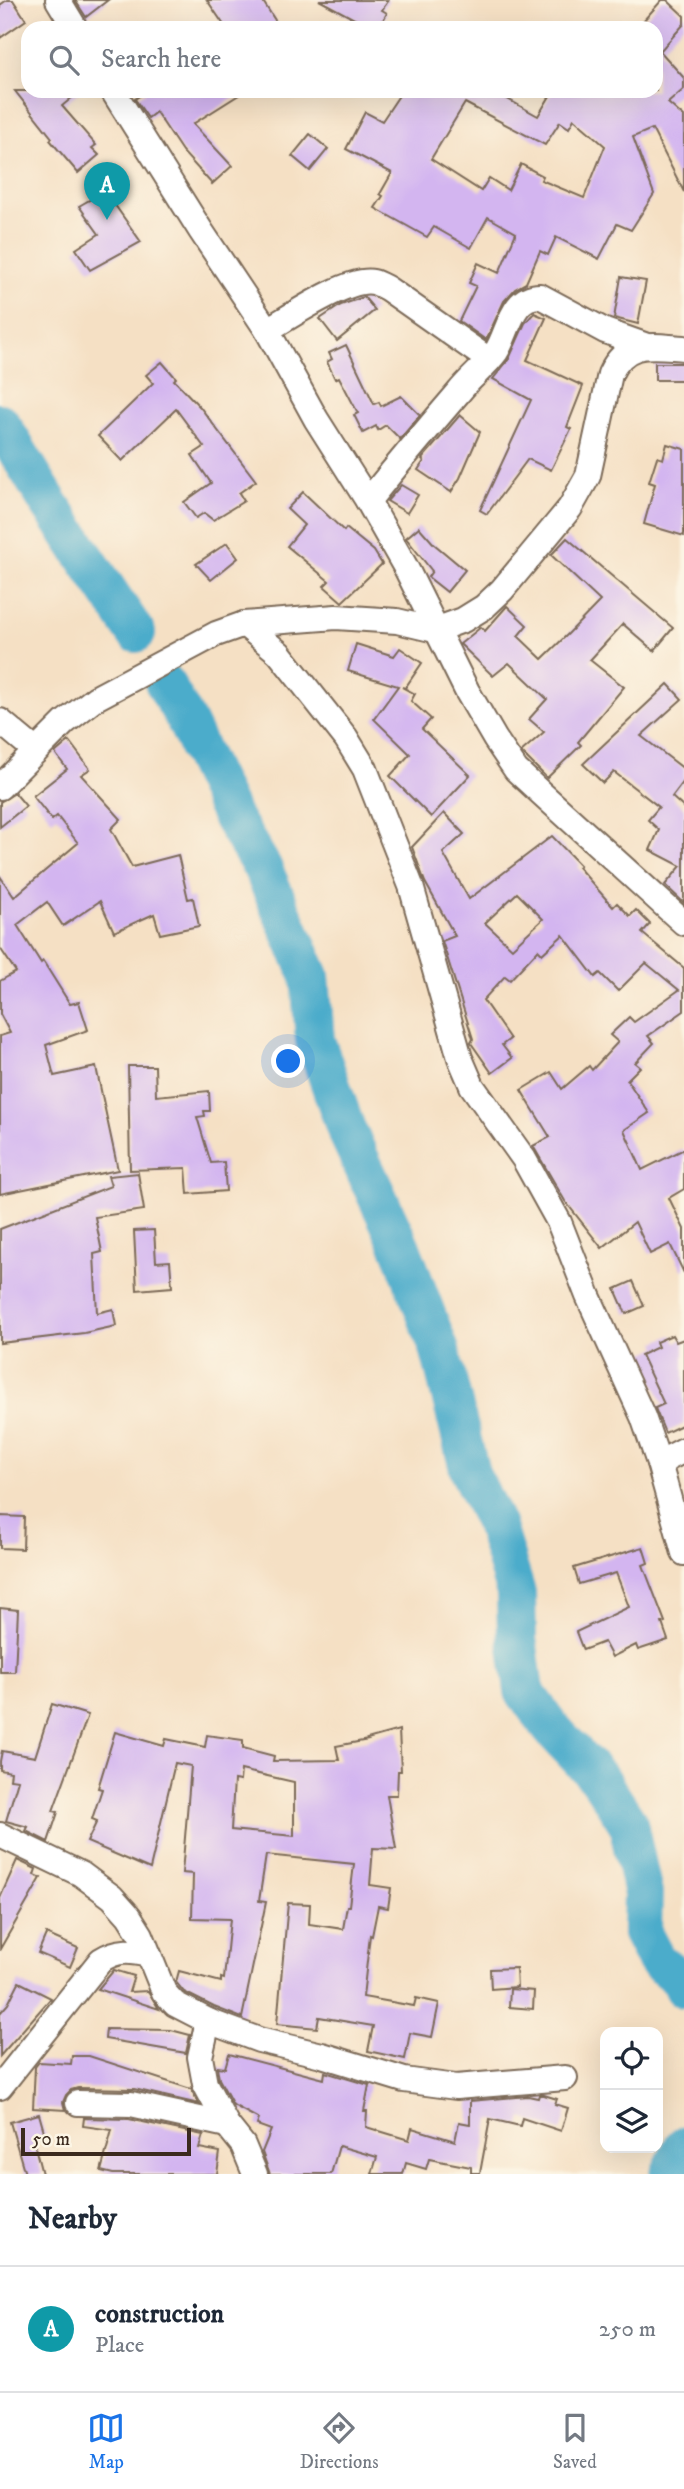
<!DOCTYPE html>
<html lang="en">
<head>
<meta charset="utf-8">
<style>
	body { margin:0; font-family:"IM FELL DW Pica",serif; background:#f6f6f7; color:#1f2937 }
	.controls { position:absolute; right:21px; bottom:21px; display:grid; overflow:hidden; border-radius:14px; box-shadow:0 7px 28px #0002 }
	.controls button { width:63px; height:63px; display:grid; place-items:center; padding:0; border:0; border-bottom:2px solid #e0e1e3; background:#fff; color:#1f2937; font:35px sans-serif }
	.scale { position:absolute; left:21px; bottom:18px; width:170px; box-sizing:border-box; padding-left:7px; border:4px solid #3b2a1e; border-top:0; font-size:19px; line-height:24px; white-space:nowrap; color:#3b2a1e; -webkit-text-stroke:5px #fcf5e5; paint-order:stroke }
	.you { position:absolute; left:289px; top:1062px; width:24px; height:24px; margin:-18px; border:5px solid #fff; border-radius:50%; background:#1a73e8; box-shadow:0 0 0 10px #1a73e833 }
	.badge { display:grid; place-items:center; width:46px; height:46px; border-radius:50%; background:#1a73e8; color:#fff; font-size:23px; font-weight:700 }
	.pin { position:absolute; translate:-50% -58px; filter:drop-shadow(0 2px 4px #0008) }
	.pin::after { content:''; position:absolute; top:37px; width:24px; height:21px; background:inherit; clip-path:polygon(0 0,100% 0,50% 100%) }
	.list { margin:0; padding:0; list-style:none }
	h2 { display:flex; justify-content:space-between; align-items:center; height:91px; margin:0; padding:0 28px; font-size:30px }
	h2 small { font-size:23px; font-weight:400; color:#747a83 }
	.list li { display:grid; grid-template-columns:46px 1fr auto; gap:21px; align-items:center; box-sizing:border-box; height:126px; padding:0 28px; border-top:2px solid #e0e1e3 }
	.list b { display:block; font-size:26px; white-space:nowrap }
	.list p { margin:0; font-size:23px; white-space:nowrap; color:#747a83 }
	.list em { font-size:23px; font-style:normal; color:#747a83 }
	.icon { flex:none; width:38px; height:38px; fill:none; stroke:currentColor; stroke-width:2; stroke-linecap:round; stroke-linejoin:round }
	.map { position:relative; flex:none; width:684px; height:2174px; overflow:hidden }
	.search { position:absolute; background:#fff; box-shadow:0 7px 28px #0002; left:21px; right:21px; top:21px; height:77px; display:flex; align-items:center; gap:18px; box-sizing:border-box; padding:0 24px; border-radius:21px; color:#747a83; font-size:26px }
	.sheet { height:217px; background:#fff }
	nav { display:flex; justify-content:space-around; align-items:center; box-sizing:border-box; height:98px; border-top:2px solid #e0e1e3; background:#fff; font-size:19px; color:#747a83 }
	nav a { display:grid; justify-items:center; gap:4px }
	nav .on { color:#1a73e8 }
	.map>svg:first-child { display:block }
	.lines { fill:none; stroke-linecap:round; stroke-linejoin:round }
	.river { stroke:#4caccb; stroke-width:40 }
	.building { fill:#d3b5f0; fill-rule:evenodd }
	.minor-casing { stroke:#7c6a58; stroke-width:28 }
	.minor { stroke:#fff; stroke-width:24 }
</style>
</head>
<body>
<div class="map">
<svg width="684" height="2174" viewBox="0 0 684 2174">
	<rect width="100%" height="100%" fill="#fcf5e5"/>
	<filter id="ink" filterUnits="userSpaceOnUse"><feTurbulence type="fractalNoise" baseFrequency=".0143" numOctaves="2"/><feDisplacementMap in="SourceGraphic" scale="14" xChannelSelector="R" yChannelSelector="G"/><feConvolveMatrix kernelMatrix="1 2 1 2 8 2 1 2 1" color-interpolation-filters="sRGB"/></filter>
	<filter id="wash" filterUnits="userSpaceOnUse"><feTurbulence type="fractalNoise" baseFrequency=".00686" numOctaves="4" result="noise"/><feDisplacementMap in="SourceGraphic" scale="28" xChannelSelector="R" yChannelSelector="G"/><feGaussianBlur stdDeviation="1.57" result="paint"/><feColorMatrix in="noise" values="0 0 0 0 0 0 0 0 0 0 0 0 0 0 0 0 0 1.4 0 .05"/><feComposite in="paint" operator="in"/></filter>
	<g filter="url(#wash)">
		<rect width="100%" height="100%" fill="#f5e0c4"/>
		<g class="lines">
			<!-- river -->
			<g class="river">
				<polyline points="0,423 49,503 136,633"/>
				<polyline points="164,682 185,719 232,818 262,867 310,976 315,1040 346,1129 401,1248 440,1351 470,1473 495,1524 516,1593 517,1639 524,1691 551,1728 600,1780 628,1823 643,1894 642,1933 656,1960 681,1980 684,1988"/>
				<polyline points="670,2174 684,2146"/>
			</g>
		</g>
		<g id="blocks">
			<!-- building -->
			<g class="building">
				<polygon points="7,0 13,0 26,20 0,38 0,5"/>
				<polygon points="75,0 108,0 86,17"/>
				<polygon points="207,0 262,0 280,28 226,28"/>
				<polygon points="319,0 389,0 382,10 387,13 379,28 371,28"/>
				<path d="M662 0H667L684 16V24L660 51 684 78V89L668 103 684 117V192L652 129 633 137 654 194 631 230 617 224 599 259 556 237 548 255 540 251 526 283 515 289 504 301 486 340 459 321 476 286 469 283 478 263 499 273 516 233 488 217 471 248 434 227 427 237 375 208 383 196 380 194 392 173 346 149 365 112 382 121 402 91H493L538 116 553 91H656V28H650L643 21ZM465 103 545 145 560 122 569 128 574 119 605 146 584 198 541 180 543 176 521 164 508 190 489 178 481 191 431 159Z"/>
				<polygon points="15,91 80,91 62,106 96,145 92,148 99,155 78,173 50,140 52,138"/>
				<polygon points="147,91 245,91 193,124 232,166 212,184 182,151 156,112 148,118 135,99"/>
				<polygon points="310,134 328,149 310,171 292,156"/>
				<polygon points="105,191 141,242 90,270 76,249 99,234 79,206"/>
				<polygon points="621,277 646,281 638,324 614,318"/>
				<polygon points="364,297 375,310 337,341 320,319 341,305"/>
				<polygon points="534,313 546,318 527,360 583,386 567,427 571,429 551,470 528,459 487,514 480,510 531,400 493,379 509,359 525,323"/>
				<polygon points="346,345 374,404 379,402 381,406 401,396 420,415 400,439 386,425 378,430 376,426 363,433 354,415 358,413 339,377 335,379 327,362 332,359 329,353"/>
				<polygon points="162,362 176,378 174,380 200,407 256,481 239,493 244,501 213,520 204,513 196,518 184,502 211,483 192,455 204,447 176,409 122,461 98,436 153,383 146,375"/>
				<rect x="655" y="363" width="29" height="17"/>
				<polygon points="460,415 480,432 460,478 451,492 418,470 424,461 422,459"/>
				<polygon points="667,444 684,449 684,536 644,524 655,484 649,482 657,457 663,459"/>
				<polygon points="401,485 418,495 407,513 387,501"/>
				<polygon points="303,492 344,531 346,528 374,551 382,564 342,602 324,586 329,581 287,546 304,525 287,509"/>
				<polygon points="419,527 434,544 465,570 447,592 428,577 432,571 406,538"/>
				<polygon points="567,538 673,628 654,651 623,624 590,660 624,687 578,742 581,745 547,778 521,752 544,732 529,719 547,699 509,663 493,676 460,644 481,627 485,631 507,606 527,625 518,636 542,659 568,634 600,601 551,555"/>
				<polygon points="227,543 238,558 211,580 196,564"/>
				<polygon points="356,644 394,656 400,648 422,663 405,688 402,687 415,694 411,701 431,719 422,729 470,775 431,817 390,776 410,754 374,719 398,686 348,671"/>
				<polygon points="668,684 682,699 641,736 684,769 684,781 672,797 684,808 684,903 665,885 681,866 650,850 659,830 648,820 659,807 614,772 603,783 583,764"/>
				<polygon points="69,741 90,769 81,775 121,819 111,829 132,867 178,855 188,899 193,898 199,926 160,934 154,914 114,932 100,901 63,926 47,902 17,925 41,963 43,961 70,1004 79,1002 88,1030 46,1045 54,1076 96,1067 118,1170 0,1194 0,1036 10,1033 0,1014 0,981 16,972 0,948 0,876 14,897 78,843 57,816 52,820 33,796 67,769 55,753"/>
				<polygon points="15,793 26,806 0,827 0,802"/>
				<path d="M444 813 464 834 443 853 469 899 552 836 580 865 578 867 613 907 617 903 630 916 636 910 650 924 642 933 684 968V1011L648 1036 654 1043 635 1063 640 1067 627 1080 649 1113 624 1130 642 1170 684 1149V1189L669 1198 684 1229V1273L670 1244 650 1254 635 1222 602 1248 565 1201 533 1146 550 1137 521 1090 551 1072 562 1089 589 1066 592 1070 618 1042 610 1035 629 1017 634 1022 679 990 646 963 618 991 600 973 595 977 563 935 542 954 538 950 510 980 505 976 483 1000 510 1039 502 1045 512 1058 492 1073 471 1043 473 1039 442 941 455 936 425 882 412 847ZM517 893 543 919 512 948 485 923Z"/>
				<polygon points="128,1066 155,1066 156,1096 209,1091 210,1111 204,1111 205,1116 197,1117 211,1163 224,1162 226,1191 188,1194 186,1168 130,1170"/>
				<polygon points="138,1173 144,1210 95,1217 102,1252 94,1254 97,1313 113,1309 116,1326 84,1333 0,1343 0,1229 111,1186 108,1176"/>
				<polygon points="154,1230 156,1262 170,1261 172,1287 137,1290 134,1231"/>
				<polygon points="633,1281 644,1306 626,1314 615,1289"/>
				<polygon points="672,1335 676,1342 684,1339 684,1424 665,1433 655,1408 664,1404 641,1355 658,1347 656,1342"/>
				<polygon points="0,1516 24,1517 23,1549 0,1548"/>
				<polygon points="643,1547 648,1563 643,1565 665,1622 662,1623 668,1640 638,1650 636,1645 612,1657 604,1642 583,1650 576,1632 629,1607 616,1573 579,1584 574,1568"/>
				<polygon points="0,1608 18,1610 15,1672 0,1672"/>
				<polygon points="52,1704 88,1715 53,1811 58,1812 48,1842 26,1831 28,1827 6,1821 18,1780 10,1779 11,1772 0,1770 0,1761 2,1751 35,1757"/>
				<path d="M399 1730 401 1771H398L397 1795H387L396 1849 373 1848 370 1885 391 1888 388 1908 378 1906 372 1936 370 1935 363 1997 414 2006 416 1998 439 2003 432 2037 410 2033 405 2059 368 2051 373 2026 319 2017 317 2028 277 2024 288 1903 310 1904 309 1924 343 1929 347 1906H349L354 1864 266 1855 259 1901 266 1902 242 2018 214 2007 184 1992 176 1982 179 1971 221 1982V1978L224 1979 230 1919 192 1918 193 1874 182 1873 191 1766 175 1763 150 1869 87 1842 97 1821 92 1819 102 1789 98 1788 115 1732 164 1746 166 1739 205 1747 207 1735 243 1740V1748L274 1756 273 1761 339 1760 336 1746 368 1740 367 1739ZM241 1770 294 1782V1836L231 1830 234 1780 240 1781Z"/>
				<polygon points="17,1860 36,1869 34,1875 41,1878 0,1949 0,1898"/>
				<polygon points="46,1934 78,1948 70,1967 38,1953"/>
				<polygon points="516,1968 517,1987 491,1989 490,1969"/>
				<polygon points="114,1970 134,1976 129,1992 148,1991 159,2009 98,1989"/>
				<polygon points="19,1982 51,1998 0,2056 0,2013 8,2004"/>
				<polygon points="510,1989 534,1991 533,2009 509,2007"/>
				<polygon points="106,2029 171,2030 190,2035 186,2053 105,2039"/>
				<polygon points="229,2054 324,2079 325,2072 369,2085 364,2111 367,2111 366,2127 409,2140 412,2128 455,2141 459,2122 470,2124 470,2101 528,2096 538,2098 539,2095 544,2095 557,2099 555,2104 568,2108 561,2131 522,2118 520,2126 490,2119 480,2173 471,2173 471,2167 429,2159 426,2169 406,2163 403,2174 372,2174 377,2157 339,2146 331,2174 270,2174 262,2152 271,2130 257,2125 259,2119 233,2105 219,2079 217,2067 225,2068"/>
				<polygon points="72,2056 89,2056 191,2089 199,2104 134,2089 78,2088 71,2090 66,2095 63,2102 65,2110 33,2108 35,2067 39,2062 71,2064"/>
				<polygon points="39,2114 45,2135 33,2139 42,2174 25,2174 10,2122"/>
				<polygon points="84,2118 129,2119 203,2135 199,2148 220,2152 217,2174 113,2174 101,2171 112,2130 83,2126"/>
			</g>
		</g>
	</g>
	<g filter="url(#ink)">
		<use href="#blocks" fill-opacity="0" stroke="#7c6a58" stroke-width="2"/>
		<g class="lines">
			<defs>
				<g id="minor">
					<polyline points="58,0 75,28"/>
					<polyline points="113,91 201,231 267,330 316,419 368,501 406,568 467,691 495,739 516,770 541,793 684,923"/>
					<path d="M267 330C290 317 348 277 373 282 378 283 384 287 388 289L489 360"/>
					<path d="M368 501C398 464 428 428 459 392 470 378 485 367 496 352 509 332 511 296 540 296L605 331 647 346"/>
					<polyline points="244,624 279,653 346,738 365,769 411,886 460,1058 472,1086 524,1159 559,1222 588,1296 643,1417 659,1463 684,1553"/>
					<polyline points="0,721 36,751"/>
					<path d="M0 787 65 722 96 698 216 634 244 624 336 617 397 621 435 630 463 620 484 607 502 590 570 508 588 476 610 374C626 339 652 346 684 348"/>
					<polyline points="659,1463 684,1450"/>
					<polyline points="0,1835 81,1874 112,1897 129,1916 141,1935 164,1992 175,2004 208,2021 259,2040 322,2055 404,2080 456,2087 565,2078"/>
					<polyline points="208,2021 200,2057 205,2084 227,2125 243,2145 255,2174"/>
					<path d="M0 2087 101 1960C118 1949 130 1951 149 1955"/>
					<polyline points="78,2103 131,2104 227,2125"/>
				</g>
			</defs>
			<!-- minor casing -->
			<use href="#minor" class="minor-casing"/>
			<!-- minor -->
			<use href="#minor" class="minor"/>
		</g>
	</g>
</svg>
<div class="controls">
<button><svg class="icon" aria-label="locate" viewBox="0 0 24 24"><circle cx="12" cy="12" r="6"/><path d="M12 2v4M12 18v4M2 12h4M18 12h4"/></svg></button>
<button><svg class="icon" aria-label="layers" viewBox="0 0 24 24"><path d="M12 4l9 5-9 5-9-5zM3 14l9 5 9-5"/></svg></button>
</div>
<div class="scale">50 m</div>
<div class="you"></div>
<div class="pin badge" style="left:107px;top:220px;background:#0f9aa8">A</div>
<div class="search"><svg class="icon" aria-label="search" viewBox="0 0 24 24"><circle cx="10" cy="10" r="6"/><path d="M15 15l6 6"/></svg>Search here</div>
</div>
<section class="sheet">
<h2>Nearby<small></small></h2>
<ul class="list">
<li><span class="badge" style="background:#0f9aa8">A</span><div><b>construction</b><p>Place</p></div><em>250 m</em></li>
</ul>
</section>
<nav>
<a class="on"><svg class="icon" aria-label="map" viewBox="0 0 24 24"><path d="M3 6l6-2 6 2 6-2v14l-6 2-6-2-6 2zM9 4v14M15 6v14"/></svg>Map</a>
<a><svg class="icon" aria-label="directions" viewBox="0 0 24 24"><path d="M12 3l9 9-9 9-9-9zM9 14v-3h6M13 9l2 2-2 2"/></svg>Directions</a>
<a><svg class="icon" aria-label="saved" viewBox="0 0 24 24"><path d="M7 4h10v16l-5-4-5 4z"/></svg>Saved</a>
</nav>
</body>
</html>
